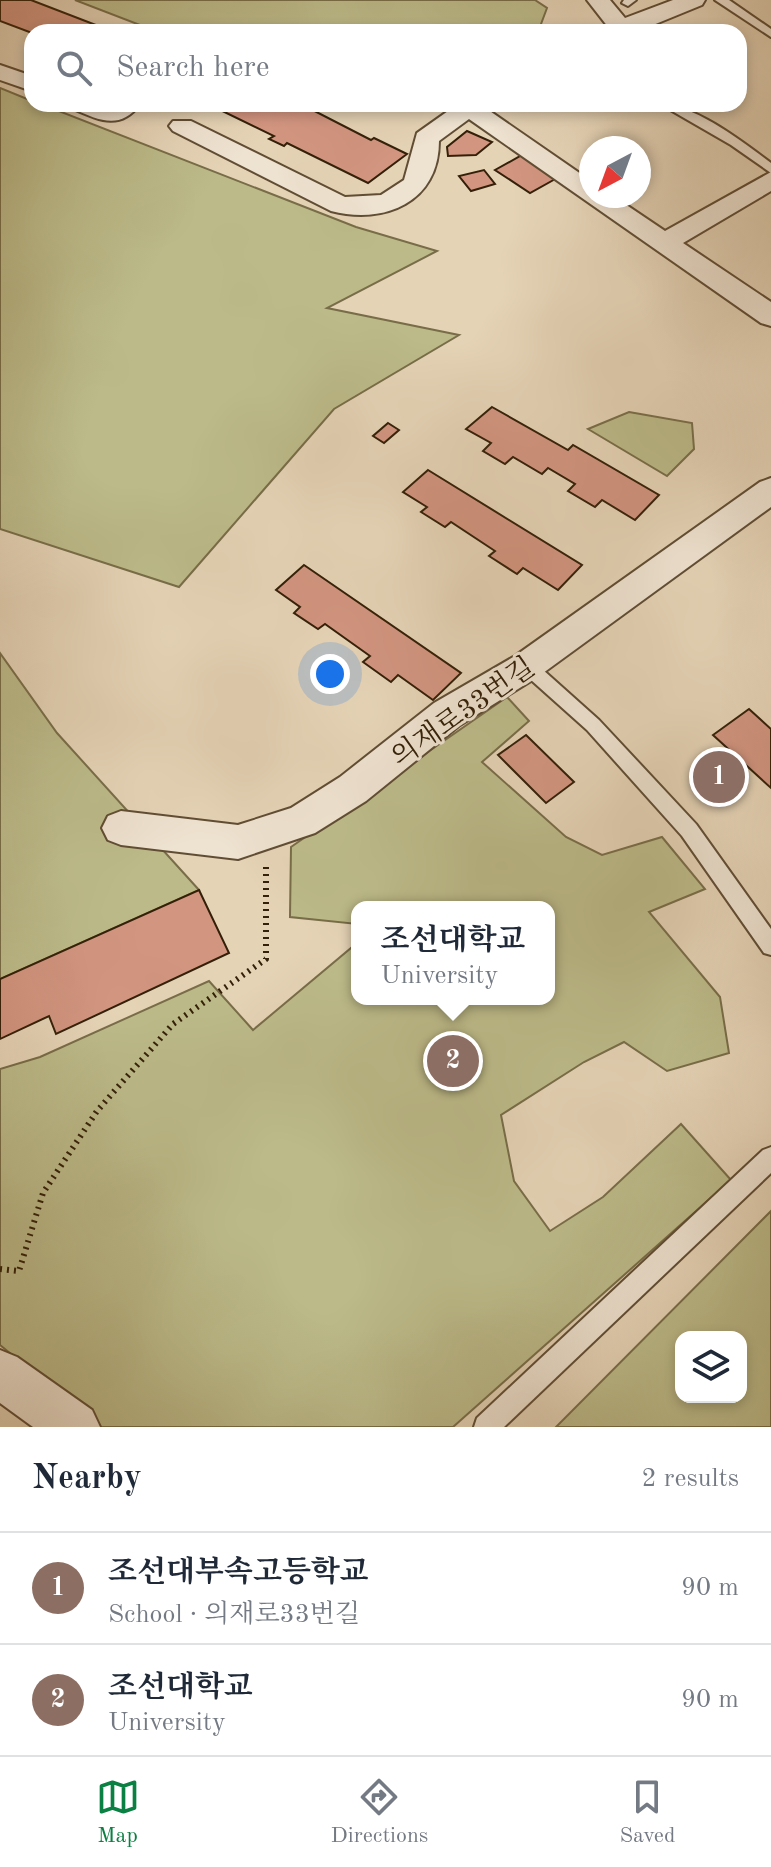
<!DOCTYPE html>
<html lang="en">
<head>
<meta charset="utf-8">
<style>
	body { margin:0; font-family:"Old Standard TT","Noto Serif KR",serif; background:#f6f6f7; color:#1f2937 }
	.controls { position:absolute; right:24px; bottom:24px; display:grid; overflow:hidden; border-radius:16px; box-shadow:0 4px 12px #0003 }
	.controls button { width:72px; height:72px; display:grid; place-items:center; padding:0; border:0; border-bottom:2px solid #e0e1e3; background:#fff; color:#1f2937; font:40px sans-serif }
	.compass { position:absolute; left:579px; top:136px; width:72px; height:72px; border-radius:50%; background:#fff; box-shadow:0 4px 12px #0003; rotate:221deg }
	.you { position:absolute; left:330px; top:674px; width:28px; height:28px; margin:-20px; border:6px solid #fff; border-radius:50%; background:#1a73e8; box-shadow:0 0 0 12px #1a73e833 }
	.badge { display:grid; place-items:center; width:52px; height:52px; border-radius:50%; background:#0b8043; color:#fff; font-size:26px; font-weight:700 }
	.pin { position:absolute; translate:-50% -50%; border:4px solid #fff; box-shadow:0 2px 8px #0006 }
	.popup { position:absolute; left:351px; top:901px; width:204px; height:104px; box-sizing:border-box; display:grid; place-content:center; border-radius:16px; background:#fff; filter:drop-shadow(0 2px 6px #0005); font-size:26px; white-space:nowrap; color:#747a83 }
	.popup b { font-size:30px; color:#1f2937 }
	.popup::after { content:''; position:absolute; left:50%; top:100%; margin-left:-16px; border:16px solid transparent; border-top-color:#fff }
	.list { margin:0; padding:0; list-style:none }
	h2 { display:flex; justify-content:space-between; align-items:center; height:104px; margin:0; padding:0 32px; font-size:34px }
	h2 small { font-size:26px; font-weight:400; color:#747a83 }
	.list li { display:grid; grid-template-columns:52px 1fr auto; gap:24px; align-items:center; box-sizing:border-box; height:112px; padding:0 32px; border-top:2px solid #e0e1e3 }
	.list b { display:block; font-size:30px; white-space:nowrap }
	.list p { margin:0; font-size:26px; white-space:nowrap; color:#747a83 }
	.list em { font-size:26px; font-style:normal; color:#747a83 }
	.icon { flex:none; width:44px; height:44px; fill:none; stroke:currentColor; stroke-width:2; stroke-linecap:round; stroke-linejoin:round }
	.map { position:relative; flex:none; width:771px; height:1427px; overflow:hidden }
	.search { position:absolute; background:#fff; box-shadow:0 4px 12px #0003; left:24px; right:24px; top:24px; height:88px; display:flex; align-items:center; gap:20px; box-sizing:border-box; padding:0 28px; border-radius:24px; color:#747a83; font-size:30px }
	.sheet { height:328px; background:#fff }
	nav { display:flex; justify-content:space-around; align-items:center; box-sizing:border-box; height:112px; border-top:2px solid #e0e1e3; background:#fff; font-size:22px; color:#747a83 }
	nav a { display:grid; justify-items:center; gap:4px }
	nav .on { color:#0b8043 }
	.map>svg:first-child { display:block }
	.green { fill:#bcba89; stroke:#786d48; stroke-width:2; fill-rule:evenodd }
	.building { fill:#d29580; stroke:#342008; stroke-width:2 }
	.lines { fill:none; stroke-linecap:round; stroke-linejoin:round }
	.service-casing { stroke:#604d34; stroke-width:4 }
	.minor-casing { stroke:#604d34; stroke-width:4 }
	.path { stroke:#342008; stroke-width:6; stroke-dasharray:2 5; stroke-linecap:butt }
	.service { fill:#eee2d0; fill-rule:evenodd }
	.minor { fill:#eee2d0; fill-rule:evenodd }
	.labels { text-anchor:middle; stroke-width:6; stroke-linejoin:round; paint-order:stroke }
	.street-label { font-size:28px; fill:#342008; stroke:#eee2d0 }
</style>
</head>
<body>
<div class="map">
<svg width="771" height="1427" viewBox="0 0 771 1427">
	<rect width="100%" height="100%" fill="#e5d3b6"/>
	<filter id="stains"><feTurbulence type="fractalNoise" baseFrequency=".0025" numOctaves="4"/><feColorMatrix values="0 0 0 0 .2 0 0 0 0 .09 0 0 0 0 .02 0 0 0 .5 -.17"/></filter>
	<radialGradient id="worn" r=".72"><stop offset=".6" stop-color="#630" stop-opacity="0"/><stop offset="1" stop-color="#630" stop-opacity=".3"/></radialGradient>
	<!-- green -->
	<g class="green">
		<polygon points="75,0 535,0 547,8 538,32 158,32"/>
		<polygon points="0,88 32,101 32,104 41,104 356,227 437,251 327,308 459,335 334,409 179,587 0,529"/>
		<polygon points="629,412 692,423 694,449 667,476 588,429"/>
		<polygon points="0,653 57,733 199,890 0,979"/>
		<polygon points="507,697 529,721 482,762 566,837 602,855 662,837 705,889 649,912 720,997 729,1053 667,1071 624,1042 584,1062 501,1115 514,1181 550,1231 603,1197 681,1124 731,1180 453,1427 101,1427 0,1345 0,1069 40,1057 209,981 253,1030 357,943 357,999 549,999 549,907 357,907 357,924 290,917 291,847"/>
		<path d="M771 1211V1427H556ZM741 1337V1397H681V1337Z"/>
	</g>
	<!-- building -->
	<g class="building">
		<polygon points="0,0 31,0 114,32 32,33 0,21"/>
		<polygon points="208,104 301,104 371,140 374,138 407,154 368,183 287,143 284,146 269,139 274,136"/>
		<polygon points="467,131 492,142 476,155 448,156 447,147"/>
		<polygon points="522,155 557,178 530,193 495,170"/>
		<polygon points="484,170 495,184 471,191 459,176"/>
		<polygon points="492,407 568,450 573,445 659,495 635,520 602,500 595,507 568,491 575,484 548,468 542,474 513,457 505,464 483,451 491,443 466,429"/>
		<polygon points="388,423 399,430 384,443 373,436"/>
		<polygon points="428,470 582,565 558,590 523,568 517,574 489,556 495,551 451,522 445,527 421,512 427,507 403,492"/>
		<polygon points="304,565 461,673 433,700 398,675 391,682 363,662 370,656 325,624 318,629 294,613 300,607 276,590"/>
		<polygon points="749,709 771,729 771,788 713,735"/>
		<polygon points="526,735 574,782 546,803 498,755"/>
		<polygon points="199,890 229,953 56,1034 49,1016 0,1039 0,979"/>
	</g>
	<g class="lines">
		<defs>
			<g id="service">
				<polygon points="624,0 636,0 628,6 622,3"/>
				<polygon points="715,0 729,0 771,29 771,37"/>
				<path d="M660 104C694 104 743 142 771 163V173L731 145Z"/>
				<polygon points="527,659 533,661 599,720 696,824 771,929 771,955 764,953 682,836 587,730 521,671 518,666 521,661"/>
				<polygon points="771,1147 771,1173 504,1427 474,1427 477,1418 763,1150"/>
			</g>
			<g id="minor">
				<polygon points="587,0 610,0 625,18 673,0 705,0 702,5 636,32 612,32"/>
				<polygon points="0,65 32,76 32,91 0,80"/>
				<path d="M70 104H140C120 131 99 120 73 109Z"/>
				<path d="M458 104H486L484 107 591 181V196H613L665 231 771 172V191L683 243 771 302V326L761 323 469 119 439 141C439 202 385 225 331 211L173 131 169 126 173 121H191L345 197 381 195 404 180 417 133Z"/>
				<polygon points="771,478 771,507 539,676 460,725 366,801 315,833 238,859 121,845 108,840 102,828 108,816 121,811 238,825 291,808 340,777 434,703 515,656 760,482"/>
				<polygon points="0,1350 17,1357 92,1410 100,1427 33,1427 0,1403"/>
			</g>
		</defs>
		<!-- service casing -->
		<use href="#service" class="service-casing"/>
		<!-- minor casing -->
		<use href="#minor" class="minor-casing"/>
		<!-- path -->
		<polyline class="path" points="0,1269 19,1271 43,1193 97,1111 173,1024 266,959 266,864"/>
		<!-- service -->
		<use href="#service" class="service"/>
		<!-- minor -->
		<use href="#minor" class="minor"/>
	</g>
	<g class="labels">
		<!-- street labels -->
		<g class="street-label">
			<text transform="translate(462 711) rotate(-35)" y="10">의재로33번길</text>
		</g>
	</g>
	<rect width="100%" height="100%" filter="url(#stains)"/>
	<rect width="100%" height="100%" fill="url(#worn)"/>
</svg>
<div class="controls">
<button><svg class="icon" aria-label="layers" viewBox="0 0 24 24"><path d="M12 4l9 5-9 5-9-5zM3 14l9 5 9-5"/></svg></button>
</div>
<svg class="compass" viewBox="-18 -18 36 36"><path d="M0-13l5 13h-10z" fill="#e53935"/><path d="M0 13l5-13h-10z" fill="#747a83"/></svg>
<div class="you"></div>
<div class="pin badge" style="left:719px;top:777px;background:#8d6e63">1</div>
<div class="pin badge" style="left:453px;top:1061px;background:#8d6e63">2</div>
<div class="popup"><b>조선대학교</b>University</div>
<div class="search"><svg class="icon" aria-label="search" viewBox="0 0 24 24"><circle cx="10" cy="10" r="6"/><path d="M15 15l6 6"/></svg>Search here</div>
</div>
<section class="sheet">
<h2>Nearby<small>2 results</small></h2>
<ul class="list">
<li><span class="badge" style="background:#8d6e63">1</span><div><b>조선대부속고등학교</b><p>School · 의재로33번길</p></div><em>90 m</em></li>
<li><span class="badge" style="background:#8d6e63">2</span><div><b>조선대학교</b><p>University</p></div><em>90 m</em></li>
</ul>
</section>
<nav>
<a class="on"><svg class="icon" aria-label="map" viewBox="0 0 24 24"><path d="M3 6l6-2 6 2 6-2v14l-6 2-6-2-6 2zM9 4v14M15 6v14"/></svg>Map</a>
<a><svg class="icon" aria-label="directions" viewBox="0 0 24 24"><path d="M12 3l9 9-9 9-9-9zM9 14v-3h6M13 9l2 2-2 2"/></svg>Directions</a>
<a><svg class="icon" aria-label="saved" viewBox="0 0 24 24"><path d="M7 4h10v16l-5-4-5 4z"/></svg>Saved</a>
</nav>
</body>
</html>
